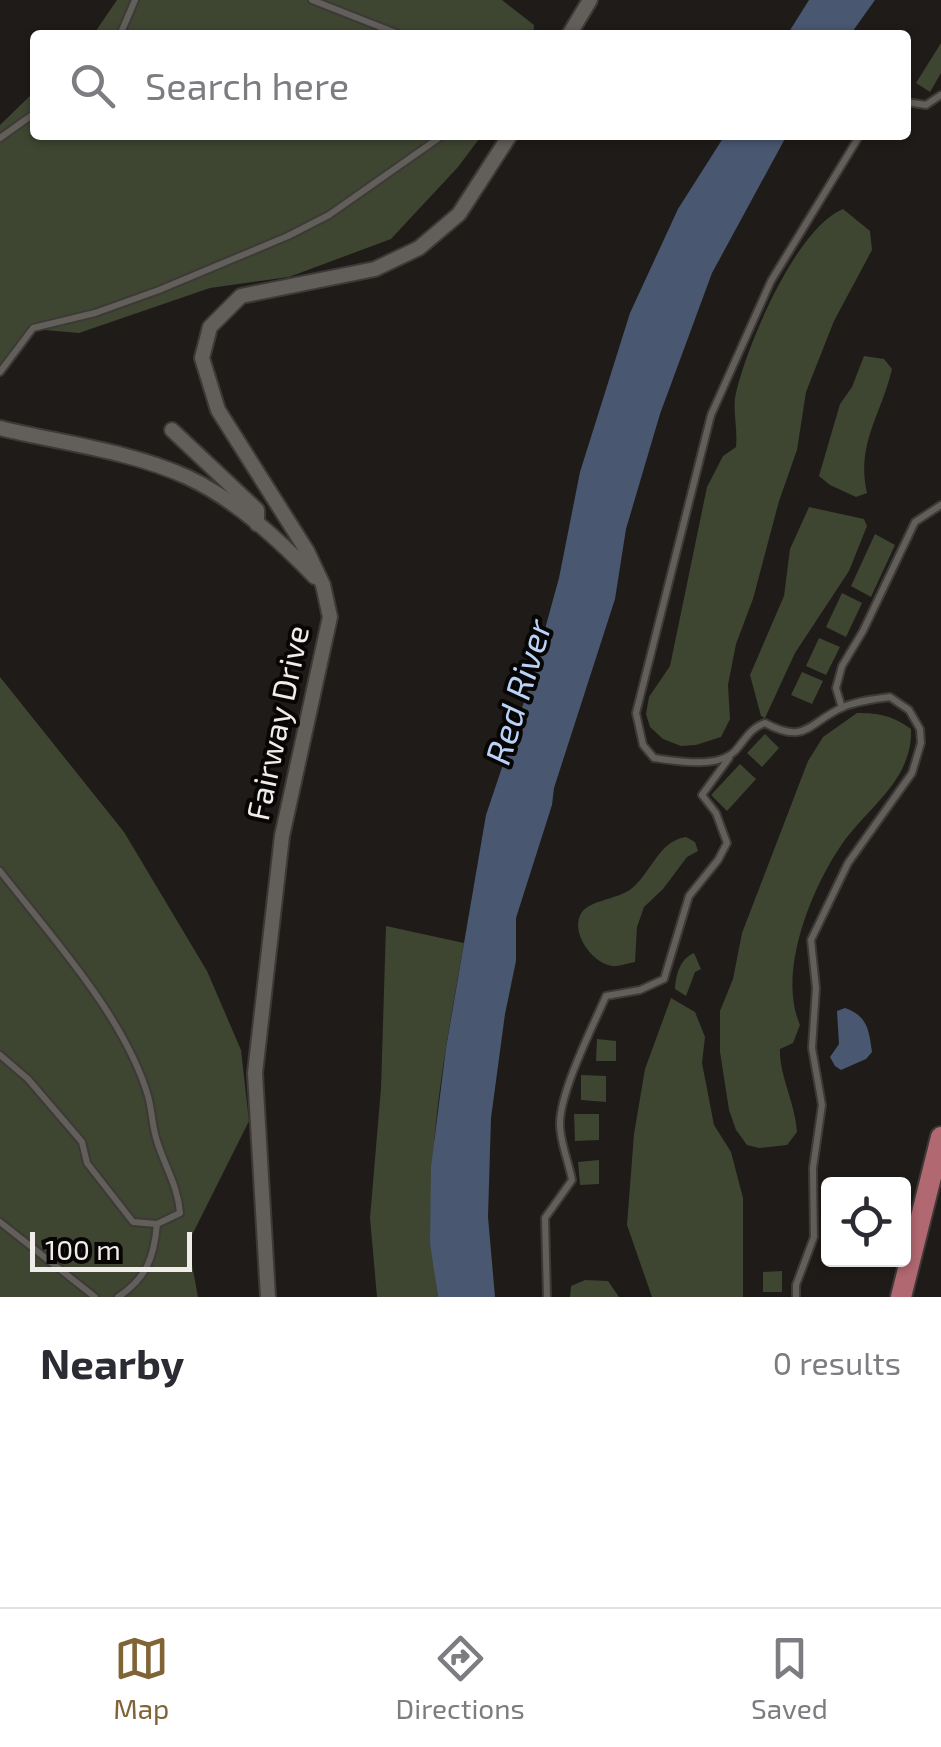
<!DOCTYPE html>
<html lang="en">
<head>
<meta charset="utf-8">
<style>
	body { margin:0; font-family:"Exo 2",sans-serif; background:#f7f7f7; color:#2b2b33 }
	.controls { position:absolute; right:30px; bottom:30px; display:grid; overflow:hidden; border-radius:10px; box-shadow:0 2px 8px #0004 }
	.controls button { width:90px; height:90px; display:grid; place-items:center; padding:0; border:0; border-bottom:2px solid #e1e1e2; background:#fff; color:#2b2b33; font:50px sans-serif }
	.scale { position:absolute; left:30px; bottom:25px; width:162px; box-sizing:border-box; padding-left:10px; border:5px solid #efecea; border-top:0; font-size:28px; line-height:35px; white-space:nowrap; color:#efecea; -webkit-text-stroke:8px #080605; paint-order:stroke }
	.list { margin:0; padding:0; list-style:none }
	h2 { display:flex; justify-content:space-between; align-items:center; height:130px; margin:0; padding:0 40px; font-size:42px }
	h2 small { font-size:32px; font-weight:400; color:#7c7c81 }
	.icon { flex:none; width:55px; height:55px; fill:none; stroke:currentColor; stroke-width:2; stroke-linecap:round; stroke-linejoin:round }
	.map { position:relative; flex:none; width:941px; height:1297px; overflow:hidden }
	.search { position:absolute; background:#fff; box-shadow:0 2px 8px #0004; left:30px; right:30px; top:30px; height:110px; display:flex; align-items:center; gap:25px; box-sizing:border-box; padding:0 35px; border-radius:10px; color:#7c7c81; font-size:38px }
	.sheet { height:310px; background:#fff }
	nav { display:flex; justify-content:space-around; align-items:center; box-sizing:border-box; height:140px; border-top:2px solid #e1e1e2; background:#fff; font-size:28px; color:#7c7c81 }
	nav a { display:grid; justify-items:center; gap:5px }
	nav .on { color:#816436 }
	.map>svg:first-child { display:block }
	.green { fill:#3e4531 }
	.water { fill:#495770 }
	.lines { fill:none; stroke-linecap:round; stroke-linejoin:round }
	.service-casing { stroke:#3c3937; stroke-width:10 }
	.minor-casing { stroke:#3c3937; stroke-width:18 }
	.primary-casing { stroke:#3c3937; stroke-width:24 }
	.service { stroke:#625e5a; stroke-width:6 }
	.minor { stroke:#625e5a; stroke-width:14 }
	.primary { stroke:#b16870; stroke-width:20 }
	.labels { text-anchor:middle; stroke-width:8; stroke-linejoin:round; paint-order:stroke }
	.street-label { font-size:32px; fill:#efecea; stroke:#080605 }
	.water-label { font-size:35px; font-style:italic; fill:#bbd2f8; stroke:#080605 }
</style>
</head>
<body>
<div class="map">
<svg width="941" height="1297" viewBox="0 0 941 1297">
	<rect width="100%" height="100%" fill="#1f1b18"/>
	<!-- green -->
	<g class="green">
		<polygon points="117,0 502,0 534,25 533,35 93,35"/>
		<polygon points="941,43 941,73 930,92 916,83"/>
		<polygon points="35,91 35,135 482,135 458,167 391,239 289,277 210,288 79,333 33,329 0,372 0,125"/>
		<path d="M843 209 870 231 872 250 834 321 806 392 797 450 779 501 753 599 736 644 728 685 730 719 721 737 696 745 681 746 663 739 650 727 646 714 649 697 670 666 707 487 723 456 736 447C738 429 732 409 736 393 747 345 796 228 843 209Z"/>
		<path d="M864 356 884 359 892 369C881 416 856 443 867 493L856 497 830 485 819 476 840 404 852 387Z"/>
		<polygon points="809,507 864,519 867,526 849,571 795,653 765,718 761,716 750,675 784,596 790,549"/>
		<polygon points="875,534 895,545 871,597 851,586"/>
		<polygon points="842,593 862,603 846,637 826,627"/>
		<polygon points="819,638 840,647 826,675 806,666"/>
		<polygon points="802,672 823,681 812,704 791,695"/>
		<polygon points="0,677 124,832 207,971 241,1050 249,1121 188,1243 198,1297 0,1297"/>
		<path d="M857 713C880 713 893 716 911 729 913 780 868 807 842 844 811 889 777 973 800 1025L793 1043 780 1049C779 1075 795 1102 797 1132L787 1145 759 1148 747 1145 736 1130 729 1110 720 1052V1011L733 979 742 933 808 761 823 737Z"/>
		<polygon points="765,734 779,748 762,767 747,753"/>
		<polygon points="740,764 756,779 727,811 711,795"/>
		<path d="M686 837 695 842 698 851 687 857 663 889 644 907 637 927 635 962C628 963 618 967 612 966 591 963 569 930 582 912 591 900 618 899 631 889 651 874 658 841 686 837Z"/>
		<path d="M386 926 464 943C443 1063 420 1175 438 1297H377L370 1218 381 1088Z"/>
		<path d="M694 953 701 969 695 972 686 996 675 989C676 974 680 959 694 953Z"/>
		<polygon points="671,998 695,1012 705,1037 702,1063 714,1125 731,1152 743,1198 743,1297 652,1297 627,1225 634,1134 645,1069"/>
		<polygon points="597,1039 616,1041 616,1061 596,1061"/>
		<polygon points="581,1075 606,1076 606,1102 581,1100"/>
		<polygon points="574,1114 599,1114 599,1140 575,1141"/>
		<polygon points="599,1160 599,1184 580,1185 578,1162"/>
		<polygon points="782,1271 782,1292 763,1292 763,1272"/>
		<polygon points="585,1280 608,1281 619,1297 570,1297 571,1286"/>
	</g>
	<!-- water -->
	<g class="water">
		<polygon points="809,0 875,0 850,35 787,35"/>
		<polygon points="725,135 787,135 712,273 660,414 626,529 615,599 554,788 552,805 516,918 516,961 505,1014 491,1118 488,1217 495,1297 438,1297 430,1243 431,1167 446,1048 486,815 529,687 559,578 580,472 630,313 678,209"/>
		<path d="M845 1008C868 1016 869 1031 872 1052L866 1059 841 1070 835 1066 830 1057 839 1044 837 1011Z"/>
	</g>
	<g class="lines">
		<defs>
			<g id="service">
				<polyline points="312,0 401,35"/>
				<polyline points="120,35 135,0"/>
				<polyline points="906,102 926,105 941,95"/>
				<polyline points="0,138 35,113"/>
				<polyline points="0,372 33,328 95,313 159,290 288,236 329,215 443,135"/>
				<polyline points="842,708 836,688 842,666 863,631 915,522 941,505"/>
				<path d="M0 871C50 935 125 1017 148 1096 152 1110 152 1126 157 1141 165 1167 178 1186 180 1213L157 1224 133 1222 87 1163 82 1142 28 1079 0 1055"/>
				<polyline points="0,1222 95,1297"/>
				<path d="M118 1297C147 1278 154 1257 157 1224"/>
				<path d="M547 1297 545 1218 572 1180C569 1163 560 1142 560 1125 559 1093 593 1026 606 996L640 990 664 979 689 896 718 860 727 843 716 813 702 795 729 758"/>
				<path d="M796 1297V1285L814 1237 813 1168 822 1105 812 1048 816 988 811 940 848 863 912 773 921 743 920 729 909 710 890 697C874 699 858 701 843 707 808 723 806 745 765 723 750 728 745 740 735 751 717 769 676 761 654 758L643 745 636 713 711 415 771 281 860 135"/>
			</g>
			<g id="minor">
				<polyline points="569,35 590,0"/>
				<path d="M0 428C61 443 130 451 187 477 235 499 279 540 315 577"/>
				<polyline points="172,430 257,510 257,524"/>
				<polyline points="268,1297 255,1073 282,836 330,617 323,585 307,551 218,410 202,358 210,327 241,296 375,269 419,248 459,214 510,135"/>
			</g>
			<polyline id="primary" points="901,1297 941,1137"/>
		</defs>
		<!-- service casing -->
		<use href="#service" class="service-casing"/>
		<!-- minor casing -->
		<use href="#minor" class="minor-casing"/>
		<!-- primary casing -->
		<use href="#primary" class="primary-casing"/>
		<!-- service -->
		<use href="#service" class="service"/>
		<!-- minor -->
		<use href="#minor" class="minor"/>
		<!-- primary -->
		<use href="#primary" class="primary"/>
	</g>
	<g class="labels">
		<!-- street labels -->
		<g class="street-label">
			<text transform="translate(278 723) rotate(-78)" y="11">Fairway Drive</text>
		</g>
		<!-- water labels -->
		<g class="water-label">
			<text transform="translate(519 692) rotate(-73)" y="12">Red River</text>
		</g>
	</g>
</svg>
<div class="controls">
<button><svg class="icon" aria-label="locate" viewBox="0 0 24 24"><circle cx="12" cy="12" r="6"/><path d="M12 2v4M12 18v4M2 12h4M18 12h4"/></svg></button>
</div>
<div class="scale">100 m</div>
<div class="search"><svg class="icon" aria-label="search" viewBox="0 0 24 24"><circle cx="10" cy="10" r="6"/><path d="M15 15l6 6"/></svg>Search here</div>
</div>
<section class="sheet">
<h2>Nearby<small>0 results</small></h2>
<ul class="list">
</ul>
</section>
<nav>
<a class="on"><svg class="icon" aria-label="map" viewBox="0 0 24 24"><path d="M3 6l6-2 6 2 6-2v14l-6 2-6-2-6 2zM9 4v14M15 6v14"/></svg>Map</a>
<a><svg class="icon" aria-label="directions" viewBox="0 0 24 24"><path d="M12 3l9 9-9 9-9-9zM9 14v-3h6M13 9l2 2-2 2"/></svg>Directions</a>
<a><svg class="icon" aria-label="saved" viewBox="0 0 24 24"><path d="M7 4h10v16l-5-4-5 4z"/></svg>Saved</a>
</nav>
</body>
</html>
